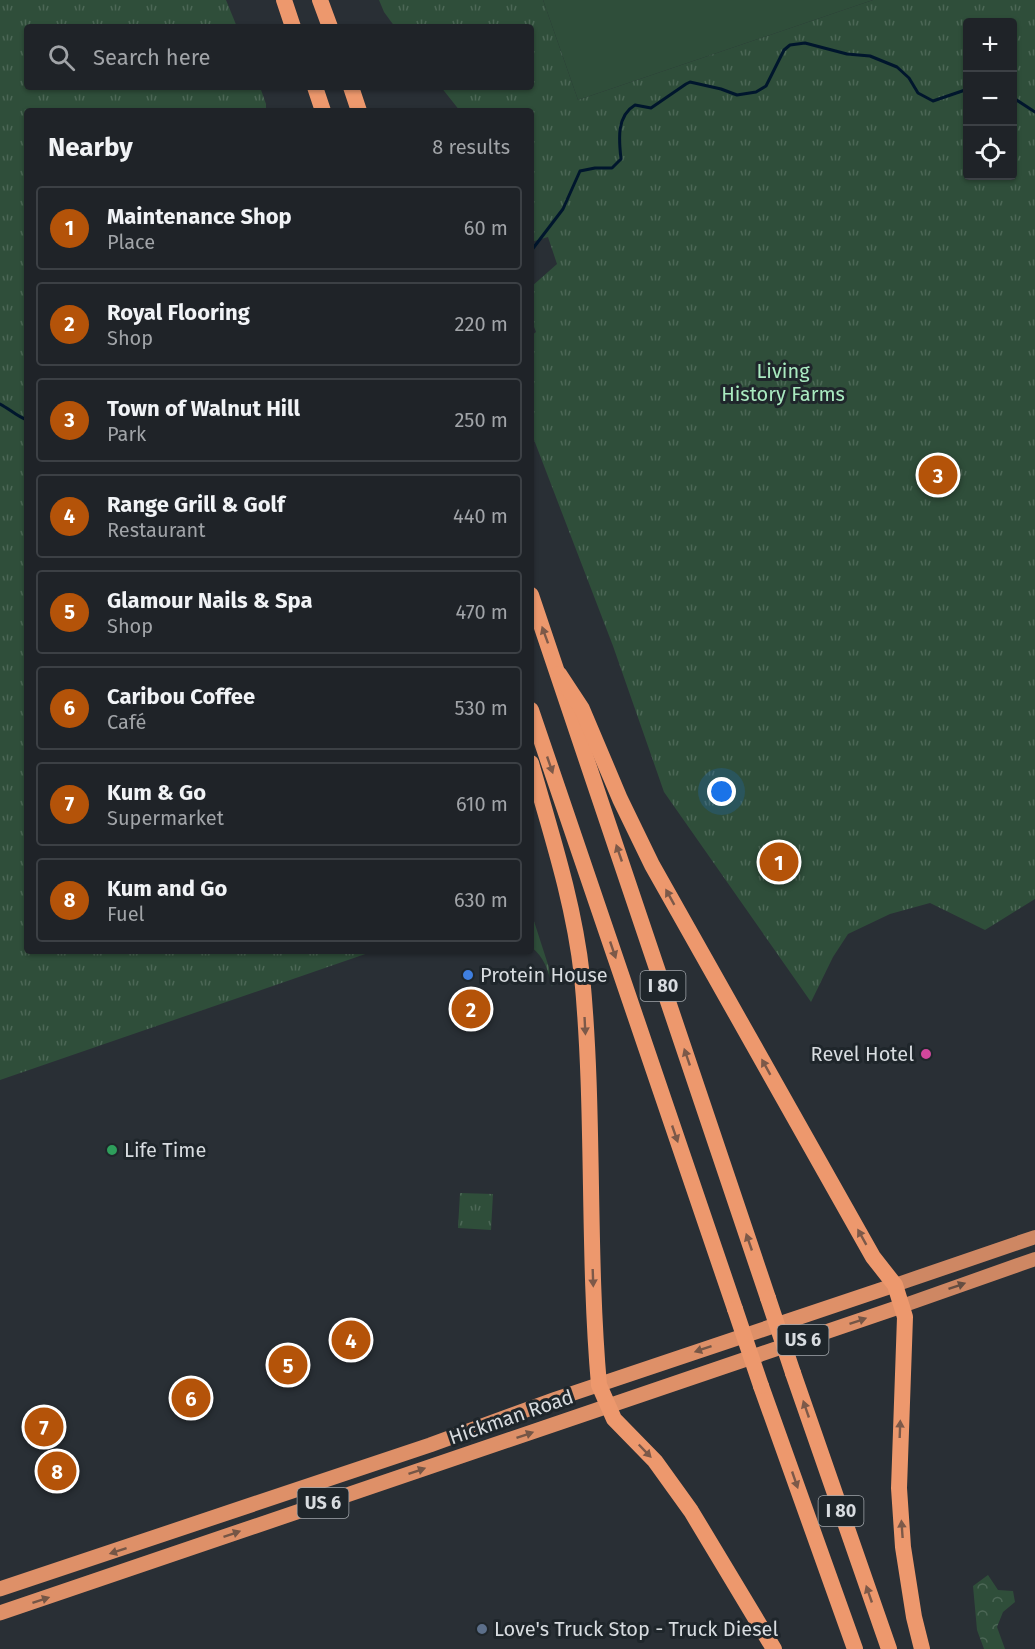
<!DOCTYPE html>
<html lang="en">
<head>
<meta charset="utf-8">
<style>
	body { margin:0; font-family:"Fira Sans",sans-serif; background:#272b30; color:#f1f3f6 }
	.controls { position:absolute; right:18px; top:18px; display:grid; overflow:hidden; border-radius:6px; box-shadow:0 2px 4px #0004 }
	.controls button { width:54px; height:54px; display:grid; place-items:center; padding:0; border:0; border-bottom:2px solid #3c4045; background:#1f2328; color:#f1f3f6; font:30px sans-serif }
	.you { position:absolute; left:722px; top:792px; width:21px; height:21px; margin:-15px; border:4px solid #fff; border-radius:50%; background:#1a73e8; box-shadow:0 0 0 9px #1a73e833 }
	.badge { display:grid; place-items:center; width:39px; height:39px; border-radius:50%; background:#b45309; color:#fff; font-size:20px; font-weight:700 }
	.pin { position:absolute; translate:-50% -50%; border:3px solid #fff; box-shadow:0 2px 6px #0006 }
	.list { margin:0; padding:0; list-style:none }
	h2 { display:flex; justify-content:space-between; align-items:center; height:78px; margin:0; padding:0 24px; font-size:26px }
	h2 small { font-size:20px; font-weight:400; color:#a1a4a8 }
	.list li { display:grid; grid-template-columns:39px 1fr auto; gap:18px; align-items:center; box-sizing:border-box; height:84px; margin:0 12px 12px; padding:0 12px; border:2px solid #3c4045; border-radius:6px }
	.list b { display:block; font-size:22px; white-space:nowrap }
	.list p { margin:0; font-size:20px; white-space:nowrap; color:#a1a4a8 }
	.list em { font-size:20px; font-style:normal; color:#a1a4a8 }
	.icon { flex:none; width:33px; height:33px; fill:none; stroke:currentColor; stroke-width:2; stroke-linecap:round; stroke-linejoin:round }
	.map { position:relative; flex:none; width:1035px; height:1649px; overflow:hidden }
	.search { position:absolute; background:#1f2328; box-shadow:0 2px 4px #0004; left:24px; top:24px; width:510px; height:66px; display:flex; align-items:center; gap:15px; box-sizing:border-box; padding:0 21px; border-radius:6px; color:#a1a4a8; font-size:22px }
	.panel { position:absolute; background:#1f2328; box-shadow:0 2px 4px #0004; left:24px; top:108px; width:510px; height:846px; border-radius:6px }
	.map>svg:first-child { display:block }
	.grass { fill:#2f4e3a }
	.forest { fill:url(#forest-crowns) }
	.park { fill:url(#park-tufts); fill-rule:evenodd }
	.lines { fill:none; stroke-linecap:round; stroke-linejoin:round }
	.stream { stroke:#00162d; stroke-width:3 }
	.primary { stroke:#ce8763; stroke-width:14 }
	.trunk { stroke:#de9068; stroke-width:15 }
	.motorway { stroke:#ed986d; stroke-width:16 }
	.motorway-bridge { stroke:#ed986d; stroke-width:16 }
	.oneway { fill:#7c5949 }
	.oneway2 { fill:#654d41 }
	.oneway3 { fill:#755646 }
	.shop-dot { fill:#3f7fe0; stroke:#1f262b; stroke-width:2 }
	.hotel-dot { fill:#d1479c; stroke:#1f262b; stroke-width:2 }
	.leisure-dot { fill:#2e9e5b; stroke:#1f262b; stroke-width:2 }
	.service-dot { fill:#5c6f8a; stroke:#1f262b; stroke-width:2 }
	.labels { text-anchor:middle; stroke-width:6; stroke-linejoin:round; paint-order:stroke }
	.shield { fill:#1f262b; stroke:#a0a5aa; stroke-width:1.5 }
	.shield-label { font-size:18px; font-weight:bold; fill:#d8dce0 }
	.park-label { font-size:20px; fill:#a9eac0; stroke:#1f262b }
	.poi-label { font-size:20px; fill:#d8dce0; stroke:#1f262b; text-anchor:start }
	.street-label { font-size:20px; fill:#d8dce0; stroke:#1f262b }
</style>
</head>
<body>
<div class="map">
<svg width="1035" height="1649" viewBox="0 0 1035 1649">
	<defs>
		<pattern id="forest-crowns" width="20" height="18" patternUnits="userSpaceOnUse" patternTransform="scale(1.5)"><rect width="20" height="18" fill="#2f4e3a"/><path d="M2 6a3 3 0 1 1 6 0M12 15a3 3 0 1 1 6 0" fill="none" stroke="#4c6756"/></pattern>
		<pattern id="park-tufts" width="24" height="20" patternUnits="userSpaceOnUse" patternTransform="scale(1.5)"><rect width="24" height="20" fill="#2f4e3a"/><path d="M3 7l-1-3M5 7V3M7 7l1-3M15 17l-1-3M17 17v-4M19 17l1-3" fill="none" stroke="#4c6756"/></pattern>
	</defs>
	<rect width="100%" height="100%" fill="#292f35"/>
	<!-- grass -->
	<polygon class="grass" points="543,0 873,0 578,100"/>
	<!-- forest -->
	<polygon class="forest" points="988,1575 998,1590 1013,1591 1015,1602 1003,1612 997,1627 1005,1649 984,1649 977,1630 973,1586"/>
	<!-- park -->
	<g class="park">
		<polygon points="0,0 226,0 237,27 27,27 27,87 260,87 266,104 266,111 27,111 27,951 374,951 0,1080"/>
		<path d="M379 0H543L578 100 873 0H1035V899L985 930 930 903 890 914 848 934 833 957 811 1002 664 792 613 646 531 432V336L536 332 531 319V287L557 264 548 237 531 242V111H460L441 87H531V27H395L384 12ZM968 22H1012V176H968Z"/>
		<path d="M531 912 553 980 552 987C549 972 544 956 531 947Z"/>
		<polygon points="460,1193 493,1194 491,1230 458,1228"/>
	</g>
	<g class="lines">
		<!-- stream -->
		<g class="stream">
			<polyline points="1012,97 1035,112"/>
			<path d="M531 251 563 209 580 171 595 168H612L621 159C619 141 616 116 635 105L651 108 686 84 690 82 721 89 737 95 756 92 766 86 784 50 790 45 805 43 847 54 870 56 897 67 909 78 918 93 933 101 968 89"/>
			<path d="M0 404C10 409 16 416 27 420"/>
		</g>
		<!-- primary -->
		<g class="primary">
			<polyline points="895,1285 1035,1237"/>
			<polyline points="902,1306 1035,1259"/>
		</g>
		<!-- trunk -->
		<g class="trunk">
			<polyline points="0,1589 430,1445 556,1399 895,1285"/>
			<polyline points="0,1613 902,1306"/>
		</g>
		<!-- motorway -->
		<g class="motorway">
			<polyline points="284,0 293,27"/>
			<polyline points="320,0 330,27"/>
			<polyline points="315,87 323,111"/>
			<polyline points="351,87 359,111"/>
			<polyline points="531,595 768,1298"/>
			<polyline points="559,674 582,709 620,799 652,865 873,1257 895,1285 905,1317 899,1488 903,1547 914,1617 922,1649"/>
			<polyline points="531,710 735,1309"/>
			<path d="M531 763C551 833 574 903 582 976 595 1111 587 1249 599 1385L614 1419 655 1461 691 1511 774 1649"/>
			<polyline points="793,1373 889,1649"/>
			<polyline points="761,1386 855,1649"/>
		</g>
		<!-- motorway-bridge -->
		<g class="motorway-bridge">
			<polyline points="768,1298 793,1373"/>
			<polyline points="735,1309 761,1386"/>
		</g>
	</g>
	<!-- one-way arrows -->
	<defs><path id="oneway-solid" d="M-6-.8H1V-3.2L6.5 0L1 3.2V.8H-6Z" transform="scale(1.5)"/></defs>
	<g class="oneway">
		<use href="#oneway-solid" transform="translate(545 635) rotate(-110)"/>
		<use href="#oneway-solid" transform="translate(550 765) rotate(71)"/>
		<use href="#oneway-solid" transform="translate(619 853) rotate(-109)"/>
		<use href="#oneway-solid" transform="translate(670 897) rotate(-119)"/>
		<use href="#oneway-solid" transform="translate(613 950) rotate(71)"/>
		<use href="#oneway-solid" transform="translate(585 1026) rotate(87)"/>
		<use href="#oneway-solid" transform="translate(687 1057) rotate(-109)"/>
		<use href="#oneway-solid" transform="translate(766 1067) rotate(-119)"/>
		<use href="#oneway-solid" transform="translate(675 1134) rotate(71)"/>
		<use href="#oneway-solid" transform="translate(862 1237) rotate(-119)"/>
		<use href="#oneway-solid" transform="translate(749 1242) rotate(-109)"/>
		<use href="#oneway-solid" transform="translate(593 1278) rotate(88)"/>
		<use href="#oneway-solid" transform="translate(806 1409) rotate(-109)"/>
		<use href="#oneway-solid" transform="translate(900 1429) rotate(-88)"/>
		<use href="#oneway-solid" transform="translate(645 1451) rotate(46)"/>
		<use href="#oneway-solid" transform="translate(795 1480) rotate(71)"/>
		<use href="#oneway-solid" transform="translate(902 1529) rotate(-94)"/>
		<use href="#oneway-solid" transform="translate(869 1594) rotate(-109)"/>
	</g>
	<use class="oneway2" href="#oneway-solid" transform="translate(957 1286) rotate(-19)"/>
	<g class="oneway3">
		<use href="#oneway-solid" transform="translate(858 1321) rotate(-19)"/>
		<use href="#oneway-solid" transform="translate(703 1349) rotate(161)"/>
		<use href="#oneway-solid" transform="translate(525 1435) rotate(-19)"/>
		<use href="#oneway-solid" transform="translate(417 1471) rotate(-19)"/>
		<use href="#oneway-solid" transform="translate(232 1534) rotate(-19)"/>
		<use href="#oneway-solid" transform="translate(118 1551) rotate(162)"/>
		<use href="#oneway-solid" transform="translate(41 1600) rotate(-18)"/>
	</g>
	<!-- markers -->
	<circle class="shop-dot" cx="468" cy="975" r="6"/>
	<circle class="hotel-dot" cx="926" cy="1054" r="6"/>
	<circle class="leisure-dot" cx="112" cy="1150" r="6"/>
	<circle class="service-dot" cx="482" cy="1629" r="6"/>
	<g class="labels">
		<!-- shield labels -->
		<g class="shield">
			<rect x="640.5" y="971" width="45" height="30" rx="4.5"/>
			<rect x="777.5" y="1325" width="51" height="30" rx="4.5"/>
			<rect x="297.5" y="1488" width="51" height="30" rx="4.5"/>
			<rect x="818.5" y="1496" width="45" height="30" rx="4.5"/>
		</g>
		<g class="shield-label">
			<text x="663" y="992">I 80</text>
			<text x="803" y="1346">US 6</text>
			<text x="323" y="1509">US 6</text>
			<text x="841" y="1517">I 80</text>
		</g>
		<!-- park labels -->
		<g class="park-label">
			<text x="783" y="378">Living<tspan x="783" dy="23">History Farms</tspan></text>
		</g>
		<!-- poi labels -->
		<g class="poi-label">
			<text x="480" y="982">Protein House</text>
			<text x="914" y="1061" text-anchor="end">Revel Hotel</text>
			<text x="124" y="1157">Life Time</text>
			<text x="494" y="1636">Love's Truck Stop - Truck Diesel</text>
		</g>
		<!-- street labels -->
		<g class="street-label">
			<text transform="translate(511 1417) rotate(-19)" y="7">Hickman Road</text>
		</g>
	</g>
</svg>
<div class="controls">
<button>+</button>
<button>−</button>
<button><svg class="icon" aria-label="locate" viewBox="0 0 24 24"><circle cx="12" cy="12" r="6"/><path d="M12 2v4M12 18v4M2 12h4M18 12h4"/></svg></button>
</div>
<div class="you"></div>
<div class="pin badge" style="left:779px;top:862px">1</div>
<div class="pin badge" style="left:471px;top:1009px">2</div>
<div class="pin badge" style="left:938px;top:475px">3</div>
<div class="pin badge" style="left:351px;top:1340px">4</div>
<div class="pin badge" style="left:288px;top:1365px">5</div>
<div class="pin badge" style="left:191px;top:1398px">6</div>
<div class="pin badge" style="left:44px;top:1427px">7</div>
<div class="pin badge" style="left:57px;top:1471px">8</div>
<div class="search"><svg class="icon" aria-label="search" viewBox="0 0 24 24"><circle cx="10" cy="10" r="6"/><path d="M15 15l6 6"/></svg>Search here</div>
<section class="panel">
<h2>Nearby<small>8 results</small></h2>
<ul class="list">
<li><span class="badge">1</span><div><b>Maintenance Shop</b><p>Place</p></div><em>60 m</em></li>
<li><span class="badge">2</span><div><b>Royal Flooring</b><p>Shop</p></div><em>220 m</em></li>
<li><span class="badge">3</span><div><b>Town of Walnut Hill</b><p>Park</p></div><em>250 m</em></li>
<li><span class="badge">4</span><div><b>Range Grill &amp; Golf</b><p>Restaurant</p></div><em>440 m</em></li>
<li><span class="badge">5</span><div><b>Glamour Nails &amp; Spa</b><p>Shop</p></div><em>470 m</em></li>
<li><span class="badge">6</span><div><b>Caribou Coffee</b><p>Café</p></div><em>530 m</em></li>
<li><span class="badge">7</span><div><b>Kum &amp; Go</b><p>Supermarket</p></div><em>610 m</em></li>
<li><span class="badge">8</span><div><b>Kum and Go</b><p>Fuel</p></div><em>630 m</em></li>
</ul>
</section>
</div>
</body>
</html>
